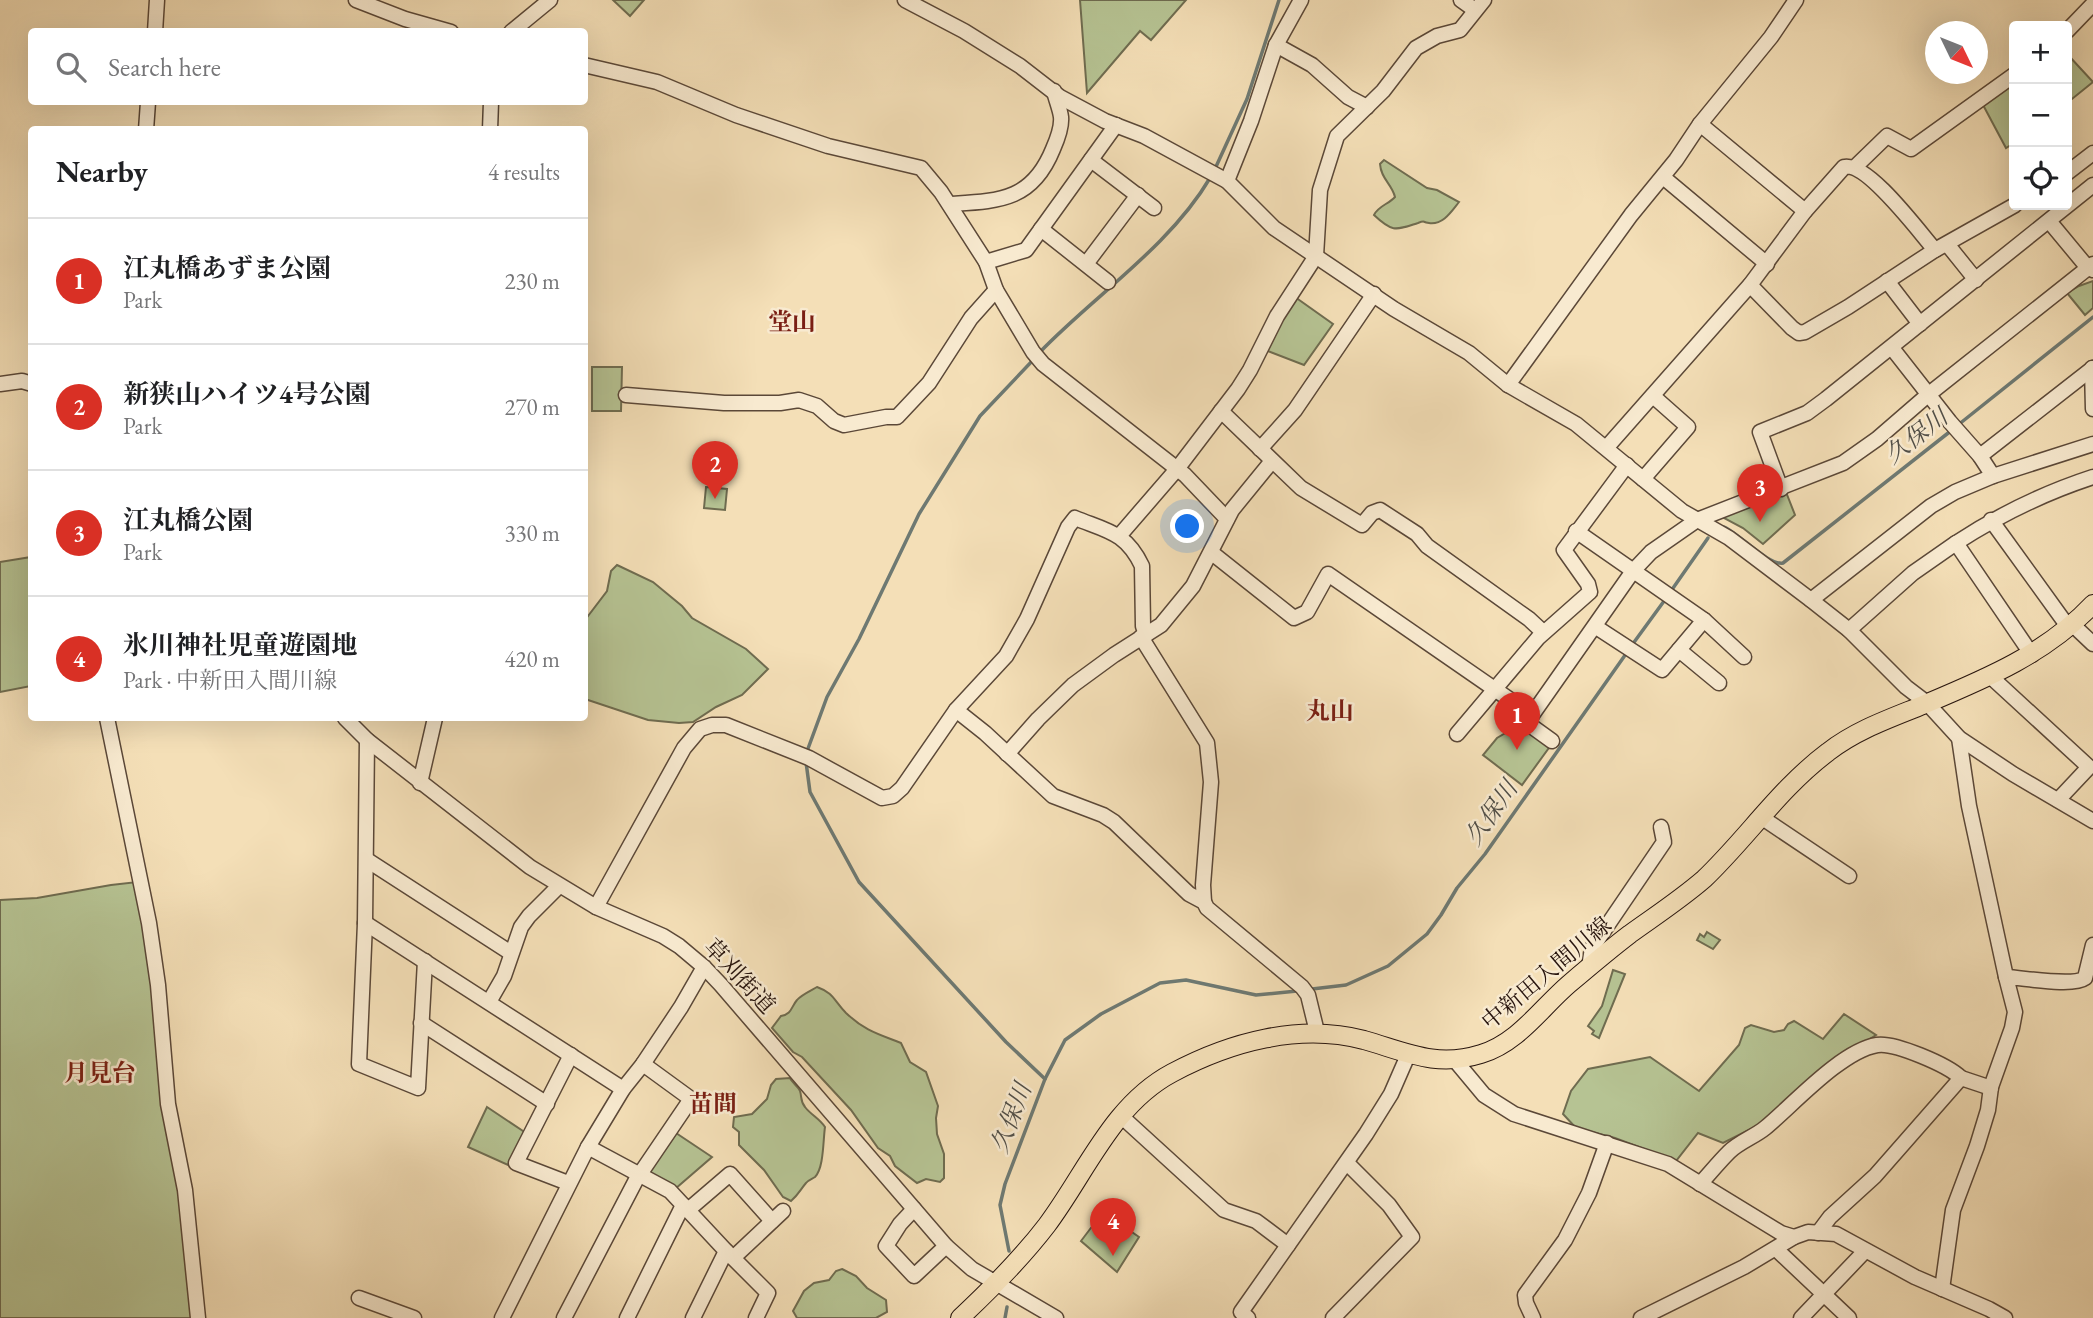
<!DOCTYPE html>
<html lang="en">
<head>
<meta charset="utf-8">
<style>
	body { margin:0; font-family:"EB Garamond","Noto Serif JP",serif; background:#f6f6f6; color:#202124 }
	.controls { position:absolute; right:21px; top:21px; display:grid; overflow:hidden; border-radius:7px; box-shadow:0 7px 28px #0002 }
	.controls button { width:63px; height:63px; display:grid; place-items:center; padding:0; border:0; border-bottom:2px solid #e0e0e0; background:#fff; color:#202124; font:35px sans-serif }
	.compass { position:absolute; left:1925px; top:21px; width:63px; height:63px; border-radius:50%; background:#fff; box-shadow:0 7px 28px #0002; rotate:133deg }
	.you { position:absolute; left:1188px; top:527px; width:24px; height:24px; margin:-18px; border:5px solid #fff; border-radius:50%; background:#1a73e8; box-shadow:0 0 0 10px #1a73e833 }
	.badge { display:grid; place-items:center; width:46px; height:46px; border-radius:50%; background:#d93025; color:#fff; font-size:23px; font-weight:700 }
	.pin { position:absolute; translate:-50% -58px; filter:drop-shadow(0 2px 4px #0008) }
	.pin::after { content:''; position:absolute; top:37px; width:24px; height:21px; background:inherit; clip-path:polygon(0 0,100% 0,50% 100%) }
	.list { margin:0; padding:0; list-style:none }
	h2 { display:flex; justify-content:space-between; align-items:center; height:91px; margin:0; padding:0 28px; font-size:30px }
	h2 small { font-size:23px; font-weight:400; color:#757577 }
	.list li { display:grid; grid-template-columns:46px 1fr auto; gap:21px; align-items:center; box-sizing:border-box; height:126px; padding:0 28px; border-top:2px solid #e0e0e0 }
	.list b { display:block; font-size:26px; white-space:nowrap }
	.list p { margin:0; font-size:23px; white-space:nowrap; color:#757577 }
	.list em { font-size:23px; font-style:normal; color:#757577 }
	.icon { flex:none; width:38px; height:38px; fill:none; stroke:currentColor; stroke-width:2; stroke-linecap:round; stroke-linejoin:round }
	.map { position:relative; flex:none; width:2093px; height:1318px; overflow:hidden }
	.search { position:absolute; background:#fff; box-shadow:0 7px 28px #0002; left:28px; top:28px; width:560px; height:77px; display:flex; align-items:center; gap:18px; box-sizing:border-box; padding:0 24px; border-radius:7px; color:#757577; font-size:26px }
	.panel { position:absolute; background:#fff; box-shadow:0 7px 28px #0002; left:28px; top:126px; width:560px; height:595px; border-radius:7px }
	.map>svg:first-child { display:block }
	.green { fill:#b6c393; stroke:#6f6c50; stroke-width:2 }
	.lines { fill:none; stroke-linecap:round; stroke-linejoin:round }
	.stream { stroke:#6e7972; stroke-width:3.5 }
	.minor-casing { stroke:#5b4838; stroke-width:17 }
	.major-casing { stroke:#28150e; stroke-width:20 }
	.minor { stroke:#f8ead0; stroke-width:14 }
	.major { stroke:#f4dfb7; stroke-width:18 }
	.labels { text-anchor:middle; stroke-width:5; stroke-linejoin:round; paint-order:stroke }
	.street-label { font-size:23px; fill:#28150e; stroke:#f8ead0 }
	.neighbourhood-label { font-size:24px; font-weight:bold; fill:#7a1f14; stroke:#f8ead0 }
	.water-label { font-size:24px; font-style:italic; fill:#514f48; stroke:#f8ead0 }
</style>
</head>
<body>
<div class="map">
<svg width="2093" height="1318" viewBox="0 0 2093 1318">
	<rect width="100%" height="100%" fill="#f4dfb7"/>
	<filter id="stains"><feTurbulence type="fractalNoise" baseFrequency=".00286" numOctaves="4"/><feColorMatrix values="0 0 0 0 .2 0 0 0 0 .09 0 0 0 0 .02 0 0 0 .5 -.17"/></filter>
	<radialGradient id="worn" r=".72"><stop offset=".6" stop-color="#630" stop-opacity="0"/><stop offset="1" stop-color="#630" stop-opacity=".3"/></radialGradient>
	<!-- green -->
	<g class="green">
		<polygon points="613,0 644,0 630,16"/>
		<polygon points="1080,0 1186,0 1151,40 1140,31 1087,93"/>
		<polygon points="2069,56 2093,82 2067,103 2067,57"/>
		<polygon points="2014,80 2014,143 2006,148 1982,103"/>
		<path d="M1384 160 1427 188 1437 190 1459 202C1451 212 1443 225 1429 223 1421 222 1426 220 1418 223 1396 230 1393 233 1374 215 1378 206 1389 204 1395 197 1392 184 1381 179 1380 164Z"/>
		<polygon points="2093,281 2093,308 2085,315 2067,293 2079,286"/>
		<polygon points="1295,297 1333,324 1304,365 1265,350"/>
		<polygon points="592,367 622,367 621,411 592,411"/>
		<polygon points="706,487 727,489 725,510 704,508"/>
		<polygon points="1786,492 1795,515 1763,544 1743,528 1722,517"/>
		<polygon points="31,557 31,686 0,692 0,562"/>
		<polygon points="617,565 653,582 682,606 692,618 746,649 768,669 742,695 716,707 693,722 679,723 648,720 585,699 585,620 607,591 611,571"/>
		<polygon points="1521,724 1551,745 1522,785 1483,755 1497,738"/>
		<polygon points="137,882 181,1191 192,1318 0,1318 0,900 37,898 111,885"/>
		<polygon points="1707,932 1720,940 1713,949 1697,940 1700,934 1704,937"/>
		<polygon points="1613,970 1625,974 1599,1038 1592,1034 1594,1031 1588,1026 1602,1006"/>
		<path d="M817 987C834 993 834 1001 846 1013 865 1031 878 1034 901 1043L910 1062 926 1072 938 1106 936 1118 937 1134 944 1154V1178L940 1182 926 1179 917 1183 895 1166 890 1156 878 1148 851 1110 802 1057 793 1052 772 1028 781 1016C792 1014 791 1007 797 1000 801 995 812 990 817 987Z"/>
		<polygon points="1844,1014 1876,1035 1837,1060 1765,1122 1723,1143 1698,1133 1676,1161 1615,1138 1576,1128 1563,1114 1571,1091 1588,1069 1650,1057 1699,1091 1739,1045 1745,1028 1751,1025 1774,1032 1784,1030 1788,1024 1794,1021 1823,1039"/>
		<path d="M790 1078C792 1083 798 1086 800 1091 802 1097 800 1101 805 1107 811 1115 819 1118 825 1127 823 1140 824 1168 815 1177 812 1179 808 1180 806 1183 800 1190 799 1194 791 1201L783 1197 764 1170 739 1145V1132L733 1127 734 1117 752 1114 767 1099 771 1085 776 1079Z"/>
		<polygon points="487,1107 526,1133 508,1165 468,1147"/>
		<polygon points="673,1131 712,1157 675,1189 649,1173"/>
		<polygon points="1103,1212 1139,1237 1117,1272 1081,1241"/>
		<polygon points="842,1269 856,1276 867,1288 886,1300 887,1312 876,1318 797,1318 793,1311 804,1291 814,1283 829,1280 836,1271"/>
	</g>
	<g class="lines">
		<!-- stream -->
		<g class="stream">
			<polyline points="1214,171 1247,99 1279,0"/>
			<path d="M1040 352C1094 296 1170 246 1210 178"/>
			<polyline points="1958,425 2093,317"/>
			<path d="M1724 527C1740 534 1769 566 1783 563L1952 430"/>
			<polyline points="1671,591 1708,538"/>
			<polyline points="1632,645 1667,597"/>
			<polyline points="806,754 827,697 859,639 919,514 980,416 1035,358"/>
			<polyline points="806,762 810,792 859,882 1006,1042 1045,1079"/>
			<polyline points="1312,989 1346,985 1388,966 1427,934 1441,915 1457,888 1485,854 1628,651"/>
			<polyline points="1009,1251 1000,1205 1005,1184 1045,1079 1065,1040 1101,1014 1160,983 1186,980 1256,995 1297,991"/>
			<polyline points="1005,1318 1007,1307"/>
		</g>
		<defs>
			<g id="minor">
				<polyline points="356,0 405,19 451,32"/>
				<polyline points="905,0 964,31 1020,66 1060,97 1105,121 1144,136 1227,181 1274,228 1394,309 1469,353 1508,385 1576,424 1682,511 1729,538 1811,600 1849,630 1906,687 1927,703 1959,738 2013,774 2093,821"/>
				<polyline points="1461,0 1475,10"/>
				<polyline points="2067,31 2093,4"/>
				<polyline points="155,32 157,0"/>
				<polyline points="511,32 550,0"/>
				<polyline points="1276,45 1312,65 1348,97 1367,107"/>
				<polyline points="584,65 657,82 736,115 828,146 921,168 941,192 986,262 996,290 1033,352 1043,364 1185,475 1227,519"/>
				<polyline points="1700,124 1805,211"/>
				<polyline points="146,130 148,102"/>
				<polyline points="490,130 491,102"/>
				<polyline points="1091,160 1154,208"/>
				<polyline points="1855,167 1887,136 1911,149 2014,75"/>
				<polyline points="2067,173 2093,153"/>
				<polyline points="1663,177 1767,264"/>
				<polyline points="1227,181 1251,121 1276,45 1301,0"/>
				<path d="M950 204C999 201 1032 201 1053 149 1057 140 1062 127 1061 117 1060 109 1056 100 1054 91"/>
				<polyline points="2049,221 2088,268 2093,270"/>
				<polyline points="1041,229 1108,282"/>
				<polyline points="1947,244 1976,280"/>
				<polyline points="986,262 1026,250 1116,125"/>
				<polyline points="1086,264 1138,195"/>
				<polyline points="1887,281 1920,324"/>
				<polyline points="1750,285 1792,328 1799,333 1805,332 1848,307 1935,250 2015,205"/>
				<polyline points="1892,348 1950,422 1980,456 1993,476"/>
				<polyline points="2092,368 2093,409"/>
				<polyline points="0,384 22,381 32,384"/>
				<polyline points="1508,385 1631,215 1676,160 1700,124 1771,37 1796,0"/>
				<polyline points="626,395 724,403 780,403 799,400 817,406 834,421 844,425 886,417 897,417 929,383 971,318 996,290"/>
				<polyline points="1221,411 1301,488 1362,525 1372,513 1380,510 1417,534 1427,546 1529,619 1543,632"/>
				<path d="M1607 447 1750 285 1805 211 1844 167C1867 161 1920 233 1935 250"/>
				<polyline points="1260,449 1295,410 1374,294"/>
				<polyline points="1980,456 2093,368"/>
				<polyline points="1643,479 1688,427 1653,396"/>
				<polyline points="1781,489 1760,432 1807,413 1826,399 2093,185"/>
				<polyline points="1991,520 2069,628"/>
				<polyline points="1576,531 1704,620 1744,657"/>
				<polyline points="1120,535 1177,469 1238,389 1250,370 1277,316 1316,256 1320,190 1337,136 1383,91 1416,48 1437,36 1460,30 1484,0"/>
				<polyline points="1212,553 1294,618 1307,612 1328,574 1532,715 1633,571 1651,552 1697,520 1843,463 1877,439 1929,394 2093,264"/>
				<polyline points="1811,600 1931,506 1955,492 1993,476 2093,444"/>
				<polyline points="2073,625 2093,644"/>
				<polyline points="1596,627 1662,670 1704,620"/>
				<polyline points="1849,630 1913,573 1956,543"/>
				<polyline points="1141,637 1207,743 1211,782 1203,885 1204,902"/>
				<polyline points="1679,650 1719,683"/>
				<path d="M2032 655 1956 543C1999 515 2044 493 2093 477"/>
				<polyline points="1990,676 2089,767 2058,800"/>
				<polyline points="956,710 985,733 1053,796 1103,815 1114,822 1189,894 1204,902 1207,908 1302,987 1308,995 1317,1032"/>
				<polyline points="1532,715 1527,723 1552,741"/>
				<polyline points="107,718 149,923 158,985 168,1104 185,1190 198,1318"/>
				<polyline points="345,718 367,740 530,867 596,907 663,936 679,946 704,967 721,985 946,1246 972,1269 1056,1318"/>
				<polyline points="1457,734 1538,638 1590,592 1588,584 1564,550 1627,465"/>
				<polyline points="1959,738 1969,806 2006,977"/>
				<polyline points="367,740 365,923 359,1064 418,1088 425,961"/>
				<polyline points="1007,754 1038,719 1073,685 1114,655 1161,625 1193,586 1232,510 1272,461"/>
				<polyline points="420,783 435,718"/>
				<polyline points="1761,817 1849,876"/>
				<polyline points="367,860 511,953"/>
				<path d="M596 907 684 748 700 729 712 725H726L809 758 882 798 893 796 902 788 956 710 1006 656 1027 619 1068 527 1075 518C1107 531 1126 532 1142 566L1143 626 1146 635"/>
				<polyline points="365,923 623,1089"/>
				<polyline points="1589,967 1592,948 1664,842 1661,827"/>
				<polyline points="489,1002 504,976 521,927 529,916 559,886"/>
				<polyline points="421,1023 547,1104"/>
				<polyline points="1454,1059 1484,1095 1514,1114 1668,1164 1781,1233 1794,1237"/>
				<polyline points="1121,1116 1224,1210 1256,1221 1288,1245"/>
				<polyline points="588,1147 670,1191 726,1251 768,1293 756,1318"/>
				<polyline points="568,1183 516,1163 571,1055"/>
				<path d="M1700 1184C1710 1173 1719 1162 1729 1152 1739 1142 1754 1137 1765 1128 1793 1105 1841 1051 1877 1045 1894 1042 1948 1065 1961 1078"/>
				<polyline points="914,1209 900,1224 886,1246 914,1276 946,1246"/>
				<polyline points="688,1210 730,1174 772,1221"/>
				<polyline points="1818,1233 1830,1217 1875,1176 1961,1078 1991,1088"/>
				<polyline points="1776,1249 1849,1318"/>
				<polyline points="733,1258 783,1211"/>
				<path d="M1942 1289 1953 1210 1977 1146 1988 1110 1991 1087 2012 1028 2015 1012 2006 977C2025 978 2073 987 2085 978L2093 945"/>
				<polyline points="359,1298 414,1318"/>
				<polyline points="502,1318 588,1147 623,1089 643,1064 681,1007 704,967"/>
				<polyline points="564,1318 636,1180 691,1099 643,1064"/>
				<polyline points="627,1318 683,1205"/>
				<polyline points="693,1318 726,1251"/>
				<polyline points="1248,1318 1241,1312 1366,1134 1391,1094 1408,1055"/>
				<polyline points="1333,1318 1412,1237 1389,1205 1347,1163"/>
				<polyline points="1533,1318 1526,1303 1525,1295 1565,1240 1589,1193 1607,1143"/>
				<polyline points="1641,1318 1744,1267 1794,1237 1808,1232 1836,1234 1915,1277 1989,1309 2005,1318"/>
				<polyline points="1801,1318 1865,1251"/>
			</g>
			<path id="major" d="M960 1318C991 1289 1021 1259 1047 1225 1086 1173 1112 1105 1172 1073 1230 1042 1299 1023 1364 1040 1406 1052 1436 1068 1481 1054 1518 1043 1541 1008 1569 984 1589 967 1609 950 1630 934 1655 916 1681 899 1704 879 1747 838 1780 788 1828 752 1856 730 1891 718 1923 705 1985 679 2046 654 2093 604"/>
		</defs>
		<!-- minor casing -->
		<use href="#minor" class="minor-casing"/>
		<!-- major casing -->
		<use href="#major" class="major-casing"/>
		<!-- minor -->
		<use href="#minor" class="minor"/>
		<!-- major -->
		<use href="#major" class="major"/>
	</g>
	<g class="labels">
		<!-- street labels -->
		<g class="street-label">
			<text transform="translate(1546 973) rotate(-40)" y="8">中新田入間川線</text>
			<text transform="translate(740 976) rotate(47)" y="8">草刈街道</text>
		</g>
		<!-- neighbourhood labels -->
		<g class="neighbourhood-label">
			<text x="792" y="330">堂山</text>
			<text x="1330" y="719">丸山</text>
			<text x="100" y="1081">月見台</text>
			<text x="713" y="1112">苗間</text>
		</g>
		<!-- water labels -->
		<g class="water-label">
			<text transform="translate(1916 436) rotate(-38)" y="8">久保川</text>
			<text transform="translate(1491 813) rotate(-55)" y="8">久保川</text>
			<text transform="translate(1011 1118) rotate(-69)" y="8">久保川</text>
		</g>
	</g>
	<rect width="100%" height="100%" filter="url(#stains)"/>
	<rect width="100%" height="100%" fill="url(#worn)"/>
</svg>
<div class="controls">
<button>+</button>
<button>−</button>
<button><svg class="icon" aria-label="locate" viewBox="0 0 24 24"><circle cx="12" cy="12" r="6"/><path d="M12 2v4M12 18v4M2 12h4M18 12h4"/></svg></button>
</div>
<svg class="compass" viewBox="-18 -18 36 36"><path d="M0-13l5 13h-10z" fill="#e53935"/><path d="M0 13l5-13h-10z" fill="#757577"/></svg>
<div class="you"></div>
<div class="pin badge" style="left:1517px;top:750px">1</div>
<div class="pin badge" style="left:715px;top:499px">2</div>
<div class="pin badge" style="left:1760px;top:522px">3</div>
<div class="pin badge" style="left:1113px;top:1256px">4</div>
<div class="search"><svg class="icon" aria-label="search" viewBox="0 0 24 24"><circle cx="10" cy="10" r="6"/><path d="M15 15l6 6"/></svg>Search here</div>
<section class="panel">
<h2>Nearby<small>4 results</small></h2>
<ul class="list">
<li><span class="badge">1</span><div><b>江丸橋あずま公園</b><p>Park</p></div><em>230 m</em></li>
<li><span class="badge">2</span><div><b>新狭山ハイツ4号公園</b><p>Park</p></div><em>270 m</em></li>
<li><span class="badge">3</span><div><b>江丸橋公園</b><p>Park</p></div><em>330 m</em></li>
<li><span class="badge">4</span><div><b>氷川神社児童遊園地</b><p>Park · 中新田入間川線</p></div><em>420 m</em></li>
</ul>
</section>
</div>
</body>
</html>
